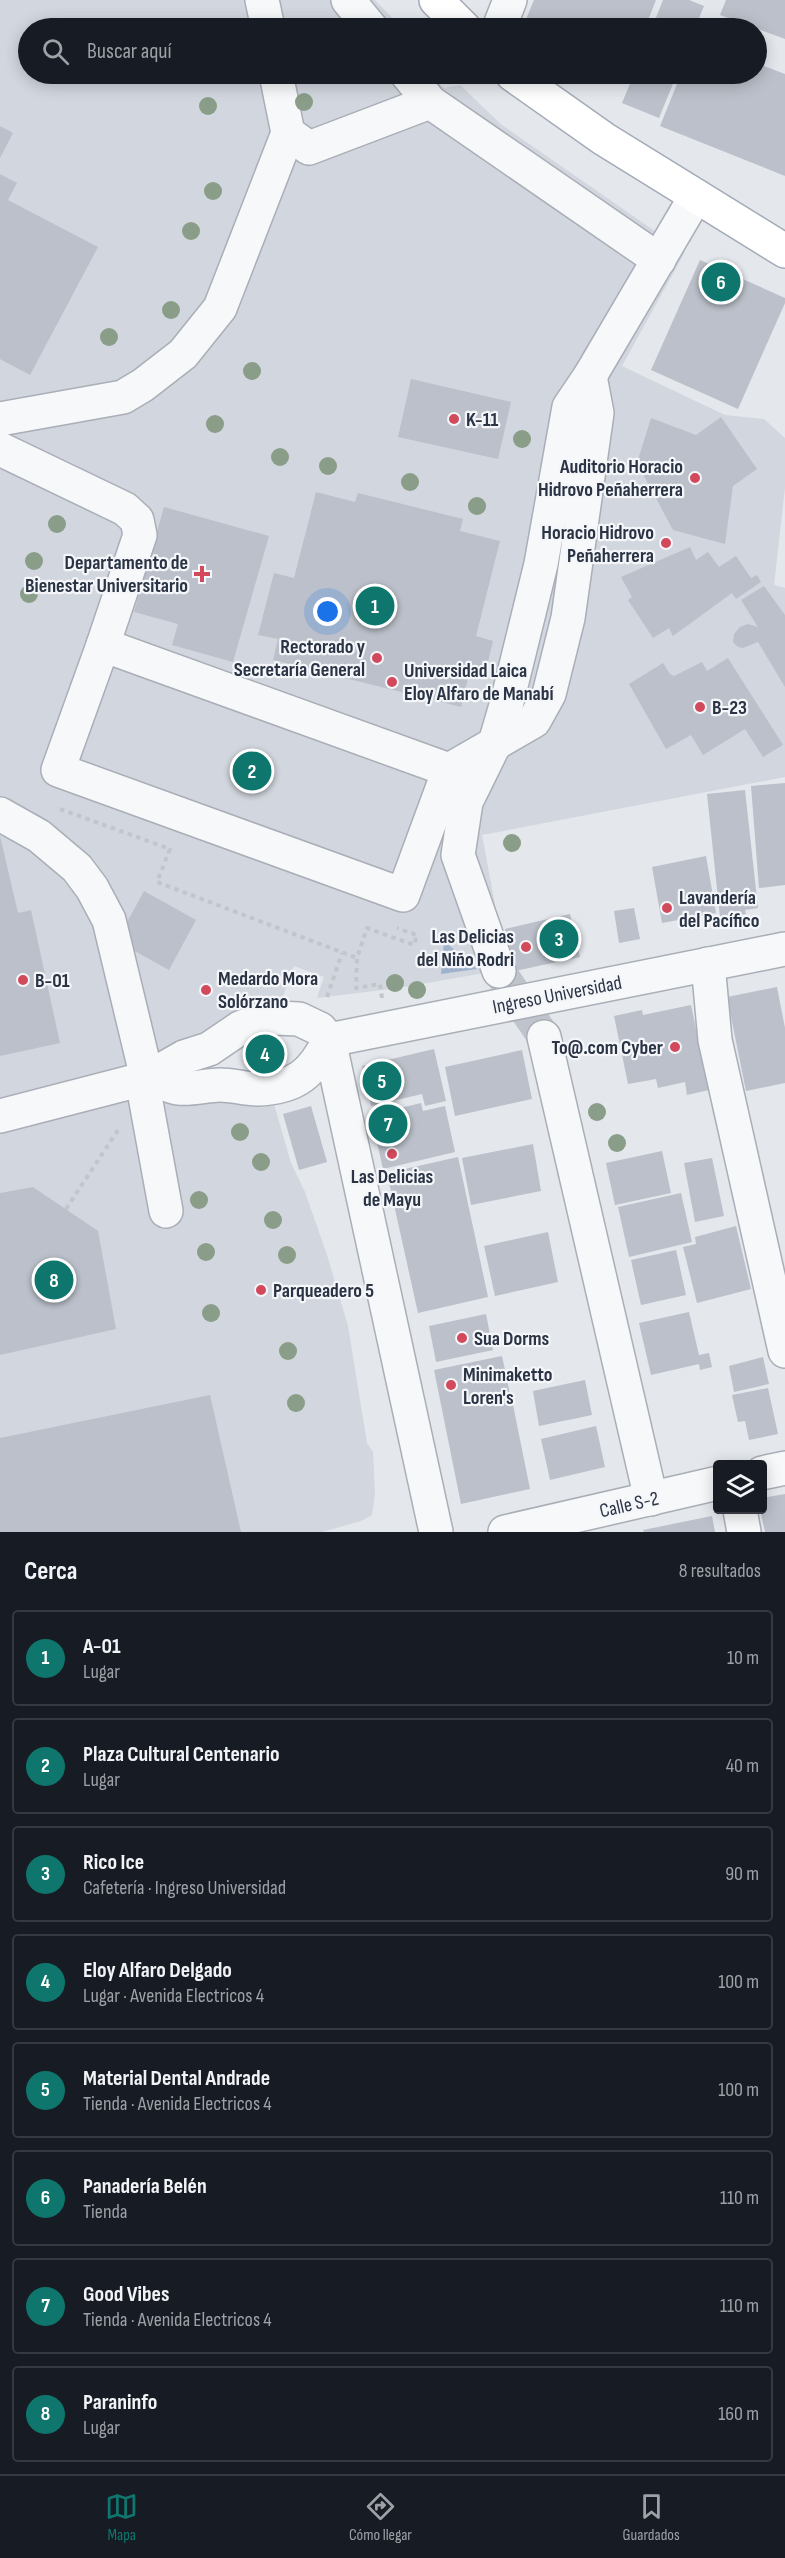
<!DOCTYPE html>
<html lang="es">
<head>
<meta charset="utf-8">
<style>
	body { margin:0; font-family:"Sofia Sans Condensed",sans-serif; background:#242831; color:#f1f3f6 }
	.controls { position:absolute; right:18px; bottom:18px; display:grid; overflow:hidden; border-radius:6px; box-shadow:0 3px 15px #0003 }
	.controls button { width:54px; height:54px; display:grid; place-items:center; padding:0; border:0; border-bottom:2px solid #363941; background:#171b24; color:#f1f3f6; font:30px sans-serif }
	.you { position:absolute; left:328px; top:612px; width:21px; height:21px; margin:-15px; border:4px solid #fff; border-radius:50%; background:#1a73e8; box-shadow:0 0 0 9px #1a73e833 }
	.badge { display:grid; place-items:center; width:39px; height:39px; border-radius:50%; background:#0f766e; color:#fff; font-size:20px; font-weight:700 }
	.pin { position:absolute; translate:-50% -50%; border:3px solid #fff; box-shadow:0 2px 6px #0006 }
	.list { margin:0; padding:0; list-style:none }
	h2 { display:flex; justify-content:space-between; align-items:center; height:78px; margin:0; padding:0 24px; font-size:26px }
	h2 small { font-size:20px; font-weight:400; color:#9ea1a6 }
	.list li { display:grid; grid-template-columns:39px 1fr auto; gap:18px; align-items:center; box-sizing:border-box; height:96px; margin:0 12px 12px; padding:0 12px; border:2px solid #363941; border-radius:6px }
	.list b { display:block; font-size:22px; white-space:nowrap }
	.list p { margin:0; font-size:20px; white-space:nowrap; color:#9ea1a6 }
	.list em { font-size:20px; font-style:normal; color:#9ea1a6 }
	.icon { flex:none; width:33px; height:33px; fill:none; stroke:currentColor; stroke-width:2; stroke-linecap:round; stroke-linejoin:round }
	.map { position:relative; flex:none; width:785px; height:1532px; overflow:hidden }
	.search { position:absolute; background:#171b24; box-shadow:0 3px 15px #0003; left:18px; right:18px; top:18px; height:66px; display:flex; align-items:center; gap:15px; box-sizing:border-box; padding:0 21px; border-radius:33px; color:#9ea1a6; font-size:22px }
	.sheet { height:942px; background:#171b24 }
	nav { display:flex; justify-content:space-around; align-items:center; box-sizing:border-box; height:84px; border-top:2px solid #363941; background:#171b24; font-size:16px; color:#9ea1a6 }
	nav a { display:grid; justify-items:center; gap:3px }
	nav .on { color:#0f766e }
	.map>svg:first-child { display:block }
	.built { fill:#d2d6de }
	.water { fill:#9fb4cc }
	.building { fill:#bbc0ca }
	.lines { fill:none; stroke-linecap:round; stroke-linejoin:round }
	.minor-tunnel { stroke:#bfc3cb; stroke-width:33; stroke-dasharray:33 16; stroke-linecap:butt }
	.minor-casing { stroke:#a9aeb7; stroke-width:36 }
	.major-casing { stroke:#a3abb8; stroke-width:36 }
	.path { stroke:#c2c5cb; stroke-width:4; stroke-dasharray:4.5 4.5; stroke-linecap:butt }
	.minor { stroke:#f7f8fa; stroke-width:33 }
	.major { stroke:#fff; stroke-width:33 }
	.tree { fill:#899d89 }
	.poi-dot { fill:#d1495b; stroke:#f4f6f9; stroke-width:2 }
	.labels { text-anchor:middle; stroke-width:4.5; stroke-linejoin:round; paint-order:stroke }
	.poi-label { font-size:20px; font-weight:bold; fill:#2b3445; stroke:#f4f6f9; text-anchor:start }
	.street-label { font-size:20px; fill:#2b3445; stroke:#f4f6f9 }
</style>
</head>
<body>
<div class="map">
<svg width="785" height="1532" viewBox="0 0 785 1532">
	<rect width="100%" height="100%" fill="#e4e7ec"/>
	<!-- built -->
	<polygon class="built" points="0,0 375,0 402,28 28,28 28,74 433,74 433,78 444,88 460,85 502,125 685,252 622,366 725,415 764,419 785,438 785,488 774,585 785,588 785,777 482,835 507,969 399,988 317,998 324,977 294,966 280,1005 180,1042 193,1104 228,1100 252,1107 274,1104 291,1163 305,1192 327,1255 348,1326 367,1443 373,1452 375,1494 372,1515 361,1521 322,1532 0,1532"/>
	<!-- water -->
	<polygon class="water" points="444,941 477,969 441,974"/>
	<!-- building -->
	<g class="building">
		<polygon points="534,0 656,0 645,28 536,28 524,24"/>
		<polygon points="663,0 689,0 704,6 695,28 652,28"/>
		<polygon points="726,0 785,0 785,39 720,15"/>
		<polygon points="756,63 785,74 785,176 660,126 681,74 756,74"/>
		<polygon points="634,74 677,74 659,118 622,103"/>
		<polygon points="0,126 13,133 0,158"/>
		<polygon points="0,174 17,183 8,200 98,247 30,375 0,359"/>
		<polygon points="700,260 785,298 785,303 738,409 651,370"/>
		<polygon points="411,379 511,402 498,459 398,437"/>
		<polygon points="721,417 757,469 733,486 725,544 673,530 637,463 651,418 696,435"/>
		<polygon points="316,492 355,502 358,493 463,519 460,531 500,541 476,636 493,641 485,674 470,670 461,707 273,660 278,639 258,635 274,573 294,578"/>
		<polygon points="164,507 269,536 233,662 172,645 178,624 134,612"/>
		<polygon points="690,547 696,560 708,552 719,567 736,556 751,578 757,575 761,582 736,599 732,593 673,636 669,628 653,638 628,600 632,597 621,577"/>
		<polygon points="764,586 785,615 785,687 758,642 743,648 738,647 733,642 734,634 740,627 748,624 758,627 741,600"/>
		<polygon points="728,658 783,745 763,757 745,729 703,755 691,735 666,749 629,684 663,663 670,674 674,676 702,662 707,671"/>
		<polygon points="785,783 785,885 759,888 751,786"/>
		<polygon points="745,790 758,908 745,910 746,914 720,917 707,794"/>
		<polygon points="0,836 18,913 31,910 60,1043 0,1056"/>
		<polygon points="706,856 716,913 662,923 652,867"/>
		<polygon points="144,891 196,920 169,970 131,949 126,924"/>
		<polygon points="634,908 640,939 619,943 614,911"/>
		<polygon points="570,914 580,957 515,971 505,929"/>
		<polygon points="777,987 785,1028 785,1083 746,1091 727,997"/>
		<polygon points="691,1005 709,1090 687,1095 685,1082 658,1088 656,1079 628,1084 614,1016 642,1010 643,1015"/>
		<polygon points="434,1049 446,1101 425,1106 422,1094 371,1106 362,1066"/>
		<polygon points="522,1050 532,1099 455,1116 445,1067"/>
		<polygon points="421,1103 423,1111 445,1106 455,1152 383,1169 371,1115"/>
		<polygon points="311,1106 327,1162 299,1170 283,1114"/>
		<polygon points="533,1144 541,1191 471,1205 462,1158"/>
		<polygon points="662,1151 671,1193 615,1205 606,1163"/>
		<polygon points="458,1157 488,1297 418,1313 387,1173"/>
		<polygon points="712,1158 724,1216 695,1222 684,1163"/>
		<polygon points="33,1187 98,1231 116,1329 0,1355 0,1193"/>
		<polygon points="681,1193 692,1242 629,1257 618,1207"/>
		<polygon points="736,1226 751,1289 697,1303 683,1247 696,1244 695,1237"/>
		<polygon points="548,1232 558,1282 495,1296 484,1246"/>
		<polygon points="676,1250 686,1295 641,1305 631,1260"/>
		<polygon points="689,1312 699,1355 709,1353 712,1367 700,1370 699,1364 651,1375 639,1323"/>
		<polygon points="486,1314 493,1350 436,1362 429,1326"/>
		<polygon points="502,1356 510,1394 482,1401 511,1395 530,1489 461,1504 434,1370"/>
		<polygon points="763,1357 769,1384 734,1392 729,1366"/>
		<polygon points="585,1380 592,1415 539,1426 533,1391"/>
		<polygon points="768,1388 778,1434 749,1440 745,1421 738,1422 732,1395"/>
		<polygon points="210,1395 241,1532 0,1532 0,1438"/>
		<polygon points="596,1426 605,1467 550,1480 541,1439"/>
		<polygon points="785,1494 785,1532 765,1532 760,1510 762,1510 762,1498"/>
		<polygon points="712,1516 715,1532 644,1532 643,1530"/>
	</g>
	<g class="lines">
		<!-- minor-tunnel -->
		<polyline class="minor-tunnel" points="499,971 544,1037"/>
		<defs>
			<g id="minor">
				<polyline points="262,0 268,28"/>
				<polyline points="348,0 371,28"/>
				<polyline points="499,28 510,0"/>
				<polyline points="276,74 288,133 309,148 430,102"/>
				<polyline points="407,74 430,102 659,260"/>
				<polyline points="0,419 123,397 143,385 183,354 220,308 288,133"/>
				<polyline points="0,449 125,509 137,520 140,535 103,645"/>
				<polyline points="449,770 103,645 58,770 403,895 449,770 534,721 549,694 568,618 597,413 590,376"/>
				<polyline points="0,814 39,836 77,868 92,888 109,920 147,1078"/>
				<polyline points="708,964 715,1040 785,1351"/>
				<polyline points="499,971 458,855 466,802 495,743 507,702 541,564 569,407 590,376 696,196"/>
				<polyline points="544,1037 651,1499"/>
				<polyline points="329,1040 785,949"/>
				<path d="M147 1078C157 1081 168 1086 178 1088 191 1090 207 1085 220 1085 233 1085 245 1089 257 1089 296 1088 313 1073 329 1040"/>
				<polyline points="142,1080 166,1211"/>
				<polyline points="0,1116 147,1078 184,1057 209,1049 240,1028 258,1021 275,1018 299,1019 320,1029 329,1040 436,1532"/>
				<polyline points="762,1473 785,1468"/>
				<polyline points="740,1510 744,1532"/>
				<polyline points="505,1532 718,1483"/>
			</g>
			<g id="major">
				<polyline points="436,0 464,28"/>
				<polyline points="512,74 604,139 785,251"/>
			</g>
		</defs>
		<!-- minor casing -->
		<use href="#minor" class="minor-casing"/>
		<!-- major casing -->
		<use href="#major" class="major-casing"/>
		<!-- path -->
		<g class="path">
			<polyline points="60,809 170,849 157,882 357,958"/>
			<polyline points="327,997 342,953"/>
			<polyline points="382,998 380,984 356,988 357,958 367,928 414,945 417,935 397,928"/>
			<polyline points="66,1209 118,1130"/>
		</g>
		<!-- minor -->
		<use href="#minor" class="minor"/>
		<!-- major -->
		<use href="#major" class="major"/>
	</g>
	<!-- trees -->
	<g class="tree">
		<circle cx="304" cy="102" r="9"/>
		<circle cx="208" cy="106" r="9"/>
		<circle cx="213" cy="191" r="9"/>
		<circle cx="191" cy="231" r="9"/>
		<circle cx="171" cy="310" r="9"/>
		<circle cx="109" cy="337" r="9"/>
		<circle cx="252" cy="371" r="9"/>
		<circle cx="215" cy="424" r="9"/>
		<circle cx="522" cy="439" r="9"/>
		<circle cx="280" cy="457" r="9"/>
		<circle cx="328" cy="466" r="9"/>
		<circle cx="410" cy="482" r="9"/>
		<circle cx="477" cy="506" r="9"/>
		<circle cx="57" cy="524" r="9"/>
		<circle cx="34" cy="561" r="9"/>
		<circle cx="29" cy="594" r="9"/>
		<circle cx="512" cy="843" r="9"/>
		<circle cx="395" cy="983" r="9"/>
		<circle cx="417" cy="990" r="9"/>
		<circle cx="597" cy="1112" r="9"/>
		<circle cx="240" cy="1132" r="9"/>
		<circle cx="617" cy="1143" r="9"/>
		<circle cx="261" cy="1162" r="9"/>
		<circle cx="199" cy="1200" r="9"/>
		<circle cx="273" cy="1220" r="9"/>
		<circle cx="206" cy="1252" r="9"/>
		<circle cx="287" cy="1255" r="9"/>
		<circle cx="211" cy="1313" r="9"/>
		<circle cx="288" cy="1351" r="9"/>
		<circle cx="296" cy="1403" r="9"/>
	</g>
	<!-- markers -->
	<g class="poi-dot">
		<circle cx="454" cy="419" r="6"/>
		<circle cx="695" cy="478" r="6"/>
		<circle cx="666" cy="543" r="6"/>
		<path d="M199 565h6v6h6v6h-6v6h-6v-6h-6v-6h6z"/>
		<circle cx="377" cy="658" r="6"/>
		<circle cx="392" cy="682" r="6"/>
		<circle cx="700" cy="707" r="6"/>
		<circle cx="667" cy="908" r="6"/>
		<circle cx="526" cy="947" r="6"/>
		<circle cx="23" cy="980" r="6"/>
		<circle cx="206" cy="990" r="6"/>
		<circle cx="675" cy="1047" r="6"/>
		<circle cx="392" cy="1154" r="6"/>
		<circle cx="261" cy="1290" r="6"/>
		<circle cx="462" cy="1338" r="6"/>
		<circle cx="451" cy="1385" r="6"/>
	</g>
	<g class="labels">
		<!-- poi labels -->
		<g class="poi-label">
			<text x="466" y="426">K-11</text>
			<text x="683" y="473" text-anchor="end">Auditorio Horacio<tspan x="683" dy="23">Hidrovo Peñaherrera</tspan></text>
			<text x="654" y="539" text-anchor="end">Horacio Hidrovo<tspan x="654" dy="23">Peñaherrera</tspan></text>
			<text x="188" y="569" text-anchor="end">Departamento de<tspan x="188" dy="23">Bienestar Universitario</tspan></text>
			<text x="365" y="653" text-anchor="end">Rectorado y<tspan x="365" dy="23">Secretaría General</tspan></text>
			<text x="404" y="677">Universidad Laica<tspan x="404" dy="23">Eloy Alfaro de Manabí</tspan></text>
			<text x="712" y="714">B-23</text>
			<text x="679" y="904">Lavandería<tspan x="679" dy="23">del Pacífico</tspan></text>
			<text x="514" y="943" text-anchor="end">Las Delicias<tspan x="514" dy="23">del Niño Rodri</tspan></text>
			<text x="218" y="985">Medardo Mora<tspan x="218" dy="23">Solórzano</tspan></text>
			<text x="35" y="987">B-01</text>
			<text x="663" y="1054" text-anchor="end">To@.com Cyber</text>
			<text x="392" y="1183" text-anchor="middle">Las Delicias<tspan x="392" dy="23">de Mayu</tspan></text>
			<text x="273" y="1297">Parqueadero 5</text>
			<text x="474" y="1345">Sua Dorms</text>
			<text x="463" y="1381">Minimaketto<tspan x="463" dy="23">Loren's</tspan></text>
		</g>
		<!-- street labels -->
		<g class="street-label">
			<text transform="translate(557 994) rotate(-11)" y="7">Ingreso Universidad</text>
			<text transform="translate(629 1504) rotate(-13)" y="7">Calle S-2</text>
		</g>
	</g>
</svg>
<div class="controls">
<button><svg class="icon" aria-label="layers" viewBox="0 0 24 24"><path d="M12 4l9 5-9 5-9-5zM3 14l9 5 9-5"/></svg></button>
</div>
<div class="you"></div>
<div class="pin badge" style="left:375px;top:606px">1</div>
<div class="pin badge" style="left:252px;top:771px">2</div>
<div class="pin badge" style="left:559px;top:939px">3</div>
<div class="pin badge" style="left:265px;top:1054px">4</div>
<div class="pin badge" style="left:382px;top:1081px">5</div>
<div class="pin badge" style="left:721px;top:282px">6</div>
<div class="pin badge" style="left:388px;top:1124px">7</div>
<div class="pin badge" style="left:54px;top:1280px">8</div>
<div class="search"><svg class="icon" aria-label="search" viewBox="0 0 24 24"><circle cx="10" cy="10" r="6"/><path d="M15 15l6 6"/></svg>Buscar aquí</div>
</div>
<section class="sheet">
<h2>Cerca<small>8 resultados</small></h2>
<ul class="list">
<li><span class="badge">1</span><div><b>A-01</b><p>Lugar</p></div><em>10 m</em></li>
<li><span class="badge">2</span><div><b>Plaza Cultural Centenario</b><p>Lugar</p></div><em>40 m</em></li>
<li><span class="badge">3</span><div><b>Rico Ice</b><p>Cafetería · Ingreso Universidad</p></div><em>90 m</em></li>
<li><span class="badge">4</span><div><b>Eloy Alfaro Delgado</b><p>Lugar · Avenida Electricos 4</p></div><em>100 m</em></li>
<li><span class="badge">5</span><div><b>Material Dental Andrade</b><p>Tienda · Avenida Electricos 4</p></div><em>100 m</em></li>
<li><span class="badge">6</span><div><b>Panadería Belén</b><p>Tienda</p></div><em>110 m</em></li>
<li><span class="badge">7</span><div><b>Good Vibes</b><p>Tienda · Avenida Electricos 4</p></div><em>110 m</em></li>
<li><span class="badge">8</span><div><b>Paraninfo</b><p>Lugar</p></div><em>160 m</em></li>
</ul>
</section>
<nav>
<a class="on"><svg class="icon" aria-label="map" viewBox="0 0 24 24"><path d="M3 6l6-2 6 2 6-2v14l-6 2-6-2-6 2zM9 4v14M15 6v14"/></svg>Mapa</a>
<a><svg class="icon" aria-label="directions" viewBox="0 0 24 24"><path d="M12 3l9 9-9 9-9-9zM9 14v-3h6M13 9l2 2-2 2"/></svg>Cómo llegar</a>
<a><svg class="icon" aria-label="saved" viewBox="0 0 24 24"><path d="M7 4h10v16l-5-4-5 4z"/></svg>Guardados</a>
</nav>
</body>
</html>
